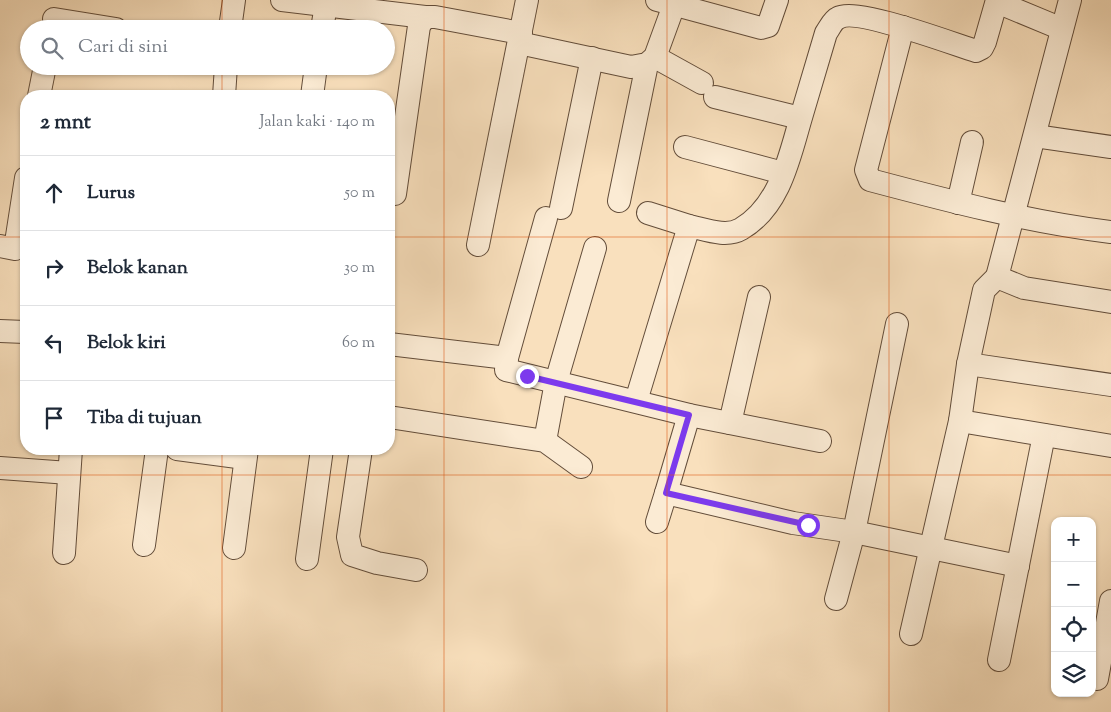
<!DOCTYPE html>
<html lang="id">
<head>
<meta charset="utf-8">
<style>
	body { margin:0; font-family:"Sorts Mill Goudy",serif; background:#f2f2f3; color:#1f2937 }
	.controls { position:absolute; right:15px; bottom:15px; display:grid; overflow:hidden; border-radius:10px; box-shadow:0 1px 4px #0004 }
	.controls button { width:45px; height:45px; display:grid; place-items:center; padding:0; border:0; border-bottom:1px solid #e0e1e3; background:#fff; color:#1f2937; font:25px sans-serif }
	.stop { position:absolute; width:15px; height:15px; margin:-11px; border:4px solid #7c3aed; border-radius:50%; background:#fff }
	.stop.end { background:#7c3aed; border-color:#fff; box-shadow:0 1px 5px #0008 }
	.list { margin:0; padding:0; list-style:none }
	h2 { display:flex; justify-content:space-between; align-items:center; height:65px; margin:0; padding:0 20px; font-size:21px }
	h2 small { font-size:16px; font-weight:400; color:#747a83 }
	.list li { display:grid; grid-template-columns:32px 1fr auto; gap:15px; align-items:center; box-sizing:border-box; height:75px; padding:0 20px; border-top:1px solid #e0e1e3 }
	.list b { display:block; font-size:19px; white-space:nowrap }
	.list em { font-size:16px; font-style:normal; color:#747a83 }
	.icon { flex:none; width:28px; height:28px; fill:none; stroke:currentColor; stroke-width:2; stroke-linecap:round; stroke-linejoin:round }
	.map { position:relative; flex:none; width:1111px; height:712px; overflow:hidden }
	.search { position:absolute; background:#fff; box-shadow:0 1px 4px #0004; left:20px; top:20px; width:375px; height:55px; display:flex; align-items:center; gap:12px; box-sizing:border-box; padding:0 18px; border-radius:28px; color:#747a83; font-size:19px }
	.panel { position:absolute; background:#fff; box-shadow:0 1px 4px #0004; left:20px; top:90px; width:375px; height:365px; border-radius:20px }
	.map>svg:first-child { display:block }
	.lines { fill:none; stroke-linecap:round; stroke-linejoin:round }
	.street-casing { stroke:#634d3a; stroke-width:24 }
	.street { stroke:#fbebd4; stroke-width:22 }
	.route { stroke:#7c3aed; stroke-width:6 }
	.grid { fill:none; stroke:#df560c; stroke-width:1; stroke-opacity:0.55 }
</style>
</head>
<body>
<div class="map">
<svg width="1111" height="712" viewBox="0 0 1111 712">
	<rect width="100%" height="100%" fill="#f9e0bd"/>
	<filter id="stains"><feTurbulence type="fractalNoise" baseFrequency=".004" numOctaves="4"/><feColorMatrix values="0 0 0 0 .2 0 0 0 0 .09 0 0 0 0 .02 0 0 0 .5 -.17"/></filter>
	<radialGradient id="worn" r=".72"><stop offset=".6" stop-color="#630" stop-opacity="0"/><stop offset="1" stop-color="#630" stop-opacity=".3"/></radialGradient>
	<g class="lines">
		<defs>
			<g id="street">
				<polyline points="282,0 425,17"/>
				<polyline points="657,0 761,28 768,26 777,0"/>
				<polyline points="1070,0 997,277 1024,288 1111,302"/>
				<polyline points="997,2 1062,29"/>
				<polyline points="54,19 116,29"/>
				<path d="M903 27 866 170 870 180C949 201 1029 222 1111 232"/>
				<polyline points="230,29 234,0"/>
				<polyline points="322,29 326,5"/>
				<polyline points="519,43 631,67 647,64 655,57 674,5"/>
				<polyline points="655,57 702,83"/>
				<polyline points="39,96 45,66"/>
				<polyline points="224,96 226,66"/>
				<polyline points="312,96 316,66"/>
				<polyline points="715,97 800,118"/>
				<polyline points="1035,136 1111,147"/>
				<polyline points="685,147 783,173"/>
				<polyline points="395,194 419,26 425,17 435,17 521,33"/>
				<polyline points="619,201 647,64"/>
				<polyline points="958,203 972,142"/>
				<polyline points="561,208 592,58"/>
				<polyline points="648,213 689,226"/>
				<polyline points="546,218 507,358 506,370 689,415 820,441"/>
				<polyline points="478,245 527,0"/>
				<polyline points="0,246 15,249 26,178"/>
				<polyline points="997,277 984,290 968,364 1111,385"/>
				<polyline points="0,331 25,332"/>
				<polyline points="389,344 507,358"/>
				<path d="M636 401 689 226C704 229 726 238 741 229 781 206 790 154 802 114 810 87 818 60 826 33 829 29 833 20 838 18 856 7 953 44 976 51L982 48 985 42 997 0"/>
				<polyline points="689,415 666,493 793,523 854,532 1018,566"/>
				<polyline points="389,417 545,441 581,467"/>
				<polyline points="960,421 1111,446"/>
				<polyline points="730,423 759,297"/>
				<polyline points="545,441 556,382 595,248"/>
				<polyline points="177,449 245,458"/>
				<polyline points="361,449 348,537 352,555 377,563 416,570"/>
				<polyline points="0,468 69,473"/>
				<polyline points="657,522 666,493"/>
				<polyline points="144,545 157,449"/>
				<polyline points="234,548 247,449"/>
				<polyline points="64,553 71,449"/>
				<polyline points="307,559 322,449"/>
				<polyline points="836,599 854,532 897,324"/>
				<polyline points="911,634 960,421 968,364"/>
				<polyline points="999,660 1044,435"/>
				<polyline points="1097,679 1111,601"/>
			</g>
		</defs>
		<!-- street casing -->
		<use href="#street" class="street-casing"/>
		<!-- street -->
		<use href="#street" class="street"/>
	</g>
	<g class="lines">
		<!-- route -->
		<polyline class="route" points="527,376 689,415 666,493 808,525"/>
	</g>
	<!-- grid -->
	<path class="grid" d="M222 0V29M444 0V712M667 0V712M889 0V712M222 66V96M0 237H26M389 237H1111M222 449V712M0 475H1111"/>
	<rect width="100%" height="100%" filter="url(#stains)"/>
	<rect width="100%" height="100%" fill="url(#worn)"/>
</svg>
<div class="controls">
<button>+</button>
<button>−</button>
<button><svg class="icon" aria-label="locate" viewBox="0 0 24 24"><circle cx="12" cy="12" r="6"/><path d="M12 2v4M12 18v4M2 12h4M18 12h4"/></svg></button>
<button><svg class="icon" aria-label="layers" viewBox="0 0 24 24"><path d="M12 4l9 5-9 5-9-5zM3 14l9 5 9-5"/></svg></button>
</div>
<div class="stop" style="left:808px;top:525px"></div>
<div class="stop end" style="left:527px;top:376px"></div>
<div class="search"><svg class="icon" aria-label="search" viewBox="0 0 24 24"><circle cx="10" cy="10" r="6"/><path d="M15 15l6 6"/></svg>Cari di sini</div>
<section class="panel">
<h2>2 mnt<small>Jalan kaki · 140 m</small></h2>
<ul class="list">
<li><svg class="icon" aria-label="ahead" viewBox="0 0 24 24"><path d="M12 20V5M6 11l6-6 6 6"/></svg><div><b>Lurus</b></div><em>50 m</em></li>
<li><svg class="icon" aria-label="right" viewBox="0 0 24 24"><path d="M7 20v-9h11M14 6l5 5-5 5"/></svg><div><b>Belok kanan</b></div><em>30 m</em></li>
<li><svg class="icon" aria-label="left" viewBox="0 0 24 24"><path d="M17 20v-9H6M10 6l-5 5 5 5"/></svg><div><b>Belok kiri</b></div><em>60 m</em></li>
<li><svg class="icon" aria-label="arrive" viewBox="0 0 24 24"><path d="M6 21V4h12l-3 4 3 4H6"/></svg><div><b>Tiba di tujuan</b></div></li>
</ul>
</section>
</div>
</body>
</html>
